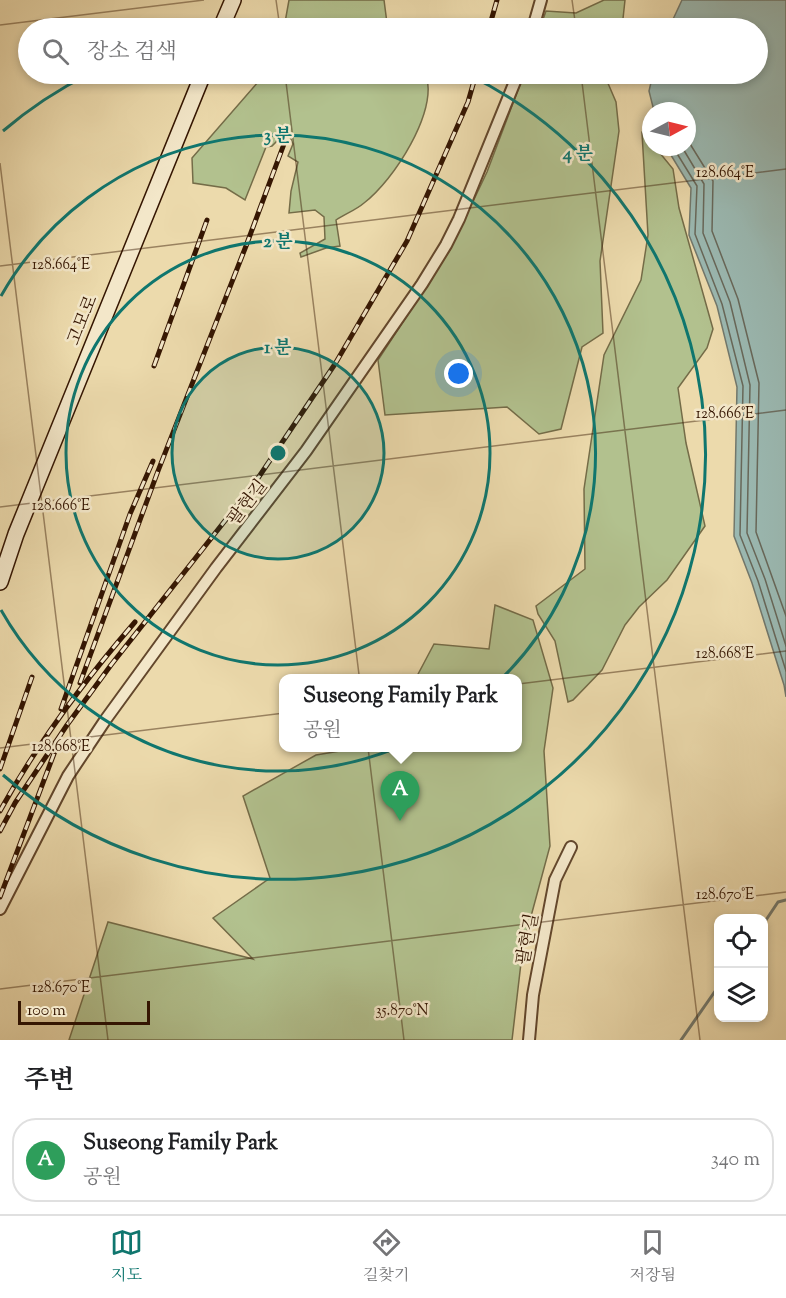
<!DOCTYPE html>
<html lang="ko">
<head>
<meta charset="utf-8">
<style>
	body { margin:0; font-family:"Sorts Mill Goudy","Noto Serif KR",serif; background:#f2f2f2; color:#202124 }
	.controls { position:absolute; right:18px; bottom:18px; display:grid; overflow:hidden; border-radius:12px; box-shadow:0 3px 9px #0003 }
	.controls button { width:54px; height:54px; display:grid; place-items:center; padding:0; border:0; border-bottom:2px solid #e0e0e0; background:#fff; color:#202124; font:30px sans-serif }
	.compass { position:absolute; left:642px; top:102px; width:54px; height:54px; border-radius:50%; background:#fff; box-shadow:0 3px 9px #0003; rotate:83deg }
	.scale { position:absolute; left:18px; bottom:15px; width:132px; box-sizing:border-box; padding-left:6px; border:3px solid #351602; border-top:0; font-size:16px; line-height:21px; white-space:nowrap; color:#351602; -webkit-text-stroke:4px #f3e7c9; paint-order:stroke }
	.you { position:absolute; left:459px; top:374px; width:21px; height:21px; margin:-15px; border:4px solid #fff; border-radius:50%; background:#1a73e8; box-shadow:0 0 0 9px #1a73e833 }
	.badge { display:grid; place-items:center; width:39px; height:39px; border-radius:50%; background:#0f766e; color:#fff; font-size:20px; font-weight:700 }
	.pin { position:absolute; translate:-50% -50px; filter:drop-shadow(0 2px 3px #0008) }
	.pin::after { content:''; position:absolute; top:32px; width:21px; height:18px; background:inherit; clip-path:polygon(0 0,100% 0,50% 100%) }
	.popup { position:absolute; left:279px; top:674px; width:243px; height:78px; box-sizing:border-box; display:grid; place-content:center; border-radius:12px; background:#fff; filter:drop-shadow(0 2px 4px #0005); font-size:20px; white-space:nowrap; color:#757577 }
	.popup b { font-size:22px; color:#202124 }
	.popup::after { content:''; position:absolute; left:50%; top:100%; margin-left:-12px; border:12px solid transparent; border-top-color:#fff }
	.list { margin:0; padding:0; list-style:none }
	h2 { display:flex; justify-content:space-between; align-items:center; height:78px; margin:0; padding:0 24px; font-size:26px }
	h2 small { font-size:20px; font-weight:400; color:#757577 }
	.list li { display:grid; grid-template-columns:39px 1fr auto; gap:18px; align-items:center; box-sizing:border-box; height:84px; margin:0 12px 12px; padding:0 12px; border:2px solid #e0e0e0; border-radius:24px }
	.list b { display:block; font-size:22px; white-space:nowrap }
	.list p { margin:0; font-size:20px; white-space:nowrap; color:#757577 }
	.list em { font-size:20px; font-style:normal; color:#757577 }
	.icon { flex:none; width:33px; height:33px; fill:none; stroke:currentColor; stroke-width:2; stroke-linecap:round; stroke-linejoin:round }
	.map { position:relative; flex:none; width:786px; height:1040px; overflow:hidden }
	.search { position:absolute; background:#fff; box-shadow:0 3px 9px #0003; left:18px; right:18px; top:18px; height:66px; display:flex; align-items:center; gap:15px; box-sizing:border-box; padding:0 21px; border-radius:33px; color:#757577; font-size:22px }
	.sheet { height:174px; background:#fff }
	nav { display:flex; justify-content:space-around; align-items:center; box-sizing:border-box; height:84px; border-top:2px solid #e0e0e0; background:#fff; font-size:16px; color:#757577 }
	nav a { display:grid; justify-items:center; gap:3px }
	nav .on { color:#0f766e }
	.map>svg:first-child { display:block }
	.green { fill:#b2c18e; stroke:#746c48; stroke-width:1.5 }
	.water { fill:#9bb9b2; stroke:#72786c; stroke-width:1.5 }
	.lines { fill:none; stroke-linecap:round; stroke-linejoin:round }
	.shore { stroke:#68685a; stroke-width:1.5 }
	.stream { stroke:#72786c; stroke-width:3 }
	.minor-casing { stroke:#63472c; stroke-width:14 }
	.secondary-casing { stroke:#351602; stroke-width:18 }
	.minor { stroke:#f3e7c9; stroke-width:10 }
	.secondary { stroke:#f3e7c9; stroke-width:15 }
	.rail-casing { stroke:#351602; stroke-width:5 }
	.rail { stroke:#f3e7c9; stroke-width:3; stroke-dasharray:9; stroke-linecap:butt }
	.ticks { fill:none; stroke:#351602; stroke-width:1.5; stroke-opacity:0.45 }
	.ring { fill:none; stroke:#0f766e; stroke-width:3 }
	.labels { text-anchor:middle; stroke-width:5; stroke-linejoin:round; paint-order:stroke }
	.street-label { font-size:18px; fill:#351602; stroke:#f3e7c9 }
	.ticks-label { font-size:15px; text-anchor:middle; fill:#351602; stroke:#f3e7c9; stroke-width:5; stroke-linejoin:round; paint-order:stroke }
	.centre { fill:#0f766e; stroke:#f3e7c9; stroke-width:3 }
	.ring-label { font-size:18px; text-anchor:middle; font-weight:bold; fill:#0f766e; stroke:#f3e7c9; stroke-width:5; stroke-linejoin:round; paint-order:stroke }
</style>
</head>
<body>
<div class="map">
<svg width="786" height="1040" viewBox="0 0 786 1040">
	<rect width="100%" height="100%" fill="#ecdaac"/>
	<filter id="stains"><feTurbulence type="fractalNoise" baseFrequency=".00333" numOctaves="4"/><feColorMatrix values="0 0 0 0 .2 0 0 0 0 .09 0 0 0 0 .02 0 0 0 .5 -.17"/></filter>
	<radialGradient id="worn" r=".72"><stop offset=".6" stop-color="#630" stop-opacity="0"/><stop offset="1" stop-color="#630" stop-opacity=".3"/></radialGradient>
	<!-- green -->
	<g class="green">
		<polygon points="289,0 384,0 387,23 394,28 284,28"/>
		<polygon points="604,0 625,0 622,28 540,28 546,11 576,13"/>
		<path d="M265 74H426C438 112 394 180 364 203 356 210 345 214 336 220L340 246 326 248 301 257 300 253 325 239 324 217 315 210 289 213 291 191 298 162 288 156 293 144 289 135H283L272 146 266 147 245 200 226 188 193 183 192 158Z"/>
		<polygon points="524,74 604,74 616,102 619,131 600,261 603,333 582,347 561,429 539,434 507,407 385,415 378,360 450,250 487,172"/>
		<polygon points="642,133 651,142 651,147 655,147 673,169 679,208 713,329 707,348 678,388 686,443 705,526 667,580 639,607 625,625 602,670 573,700 568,702 555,641 538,614 536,606 585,569 584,489 604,355 641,280 648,235"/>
		<polygon points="495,605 533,620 553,688 544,751 550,846 523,946 512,1040 69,1040 108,922 253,959 213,918 270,878 243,796 316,755 358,748 517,748 517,678 416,678 434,644 489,649"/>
	</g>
	<!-- water -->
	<polygon class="water" points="682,0 786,0 786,697 784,685 752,583 734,536 737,387 717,306 689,235 691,188 666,147 687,147 687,111 654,111 649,91 653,74 758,74 758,28 669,28"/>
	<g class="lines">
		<!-- shore -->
		<g class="shore">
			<polyline points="687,139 713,181 712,231 738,299 759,383 756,532 786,616"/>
			<polyline points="673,147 697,186 695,234 722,304 743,386 740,535 758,581 786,671"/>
			<polyline points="682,147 704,184 703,233 730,302 750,385 747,533 765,579 786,646"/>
		</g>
		<!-- stream -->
		<g class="stream">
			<polyline points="764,923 778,902 786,900"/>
			<polyline points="681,1040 718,987"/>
		</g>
		<defs>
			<g id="minor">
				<polyline points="533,28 541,0"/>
				<polyline points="0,909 68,776 106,719 216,568 306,451 422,284 446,245 459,219 518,74"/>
				<polyline points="529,1040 533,995 555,880 571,847"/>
			</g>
			<g id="secondary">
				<polyline points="221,28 233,0"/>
				<polyline points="0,582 16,534 203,74"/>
			</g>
		</defs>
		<!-- minor casing -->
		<use href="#minor" class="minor-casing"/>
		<!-- secondary casing -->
		<use href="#secondary" class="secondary-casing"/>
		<!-- minor -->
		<use href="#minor" class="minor"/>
		<!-- secondary -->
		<use href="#secondary" class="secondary"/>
		<defs>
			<g id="rail">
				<polyline points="489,28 497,0"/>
				<polyline points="154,366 207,220"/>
				<polyline points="80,683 158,471 246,246 284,144"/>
				<polyline points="61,709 130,514 153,461"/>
				<polyline points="0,769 32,677"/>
				<path d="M0 811C37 744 84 681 135 622"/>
				<polyline points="0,831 15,803 67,725 111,665 254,484 335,364 407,241 468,102 476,74"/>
				<polyline points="0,897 55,751"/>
			</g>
		</defs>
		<!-- rail casing -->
		<use href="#rail" class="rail-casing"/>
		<!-- rail -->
		<use href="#rail" class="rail"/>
	</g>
	<!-- ticks -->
	<path class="ticks" d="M276 0 280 28M572 0 576 28M0 25 204 0M285 74 404 1040M581 74 700 1040M0 163 108 1040M0 266 786 169M0 507 786 410M0 748 786 651M0 989 786 892"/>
	<!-- distance rings -->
	<circle cx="278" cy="453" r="106" fill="#0f766e" fill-opacity=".12"/>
	<g class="ring">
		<circle cx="278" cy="453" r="106"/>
		<circle cx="278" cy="453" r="212"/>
		<path d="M1 296A318 318 0 1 1 1 610"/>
		<path d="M3 131A424 424 0 0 1 89 74M467 74A424 424 0 1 1 3 775"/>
	</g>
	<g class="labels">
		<!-- street labels -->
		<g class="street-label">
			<text transform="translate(82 320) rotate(-68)" y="6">고모로</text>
			<text transform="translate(247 502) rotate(-52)" y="6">팔현길</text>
			<text transform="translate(527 939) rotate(-79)" y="6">팔현길</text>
		</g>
	</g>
	<g class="ticks-label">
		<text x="725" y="177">128.664°E</text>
		<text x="61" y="269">128.664°E</text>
		<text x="725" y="418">128.666°E</text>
		<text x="61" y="510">128.666°E</text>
		<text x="725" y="658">128.668°E</text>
		<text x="61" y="751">128.668°E</text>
		<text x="725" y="899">128.670°E</text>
		<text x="61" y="992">128.670°E</text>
		<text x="402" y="1015">35.870°N</text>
	</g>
	<circle cx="278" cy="453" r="9" class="centre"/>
	<g class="ring-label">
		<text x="278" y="141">3 분</text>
		<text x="578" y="159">4 분</text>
		<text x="278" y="247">2 분</text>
		<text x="278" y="353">1 분</text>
	</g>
	<rect width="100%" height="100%" filter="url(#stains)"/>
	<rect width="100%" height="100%" fill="url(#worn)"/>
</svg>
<div class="controls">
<button><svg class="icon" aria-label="locate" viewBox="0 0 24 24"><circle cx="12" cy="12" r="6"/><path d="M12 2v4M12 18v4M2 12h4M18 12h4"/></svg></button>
<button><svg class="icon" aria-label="layers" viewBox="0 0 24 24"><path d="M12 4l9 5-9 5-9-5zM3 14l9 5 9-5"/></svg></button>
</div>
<svg class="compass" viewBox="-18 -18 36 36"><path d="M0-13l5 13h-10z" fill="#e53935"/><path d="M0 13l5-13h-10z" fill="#757577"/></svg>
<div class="scale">100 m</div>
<div class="you"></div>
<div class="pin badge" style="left:400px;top:821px;background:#2e9e5b">A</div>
<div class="popup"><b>Suseong Family Park</b>공원</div>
<div class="search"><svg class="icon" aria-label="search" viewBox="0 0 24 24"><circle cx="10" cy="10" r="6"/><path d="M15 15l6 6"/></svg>장소 검색</div>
</div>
<section class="sheet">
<h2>주변<small></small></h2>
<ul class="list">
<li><span class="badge" style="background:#2e9e5b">A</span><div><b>Suseong Family Park</b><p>공원</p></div><em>340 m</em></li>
</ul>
</section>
<nav>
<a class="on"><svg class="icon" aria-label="map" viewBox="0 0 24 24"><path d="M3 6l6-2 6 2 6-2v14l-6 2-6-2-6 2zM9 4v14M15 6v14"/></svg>지도</a>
<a><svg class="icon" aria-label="directions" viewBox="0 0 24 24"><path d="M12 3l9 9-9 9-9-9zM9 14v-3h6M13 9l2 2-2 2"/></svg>길찾기</a>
<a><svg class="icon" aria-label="saved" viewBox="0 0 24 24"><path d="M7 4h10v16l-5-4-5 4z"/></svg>저장됨</a>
</nav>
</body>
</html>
